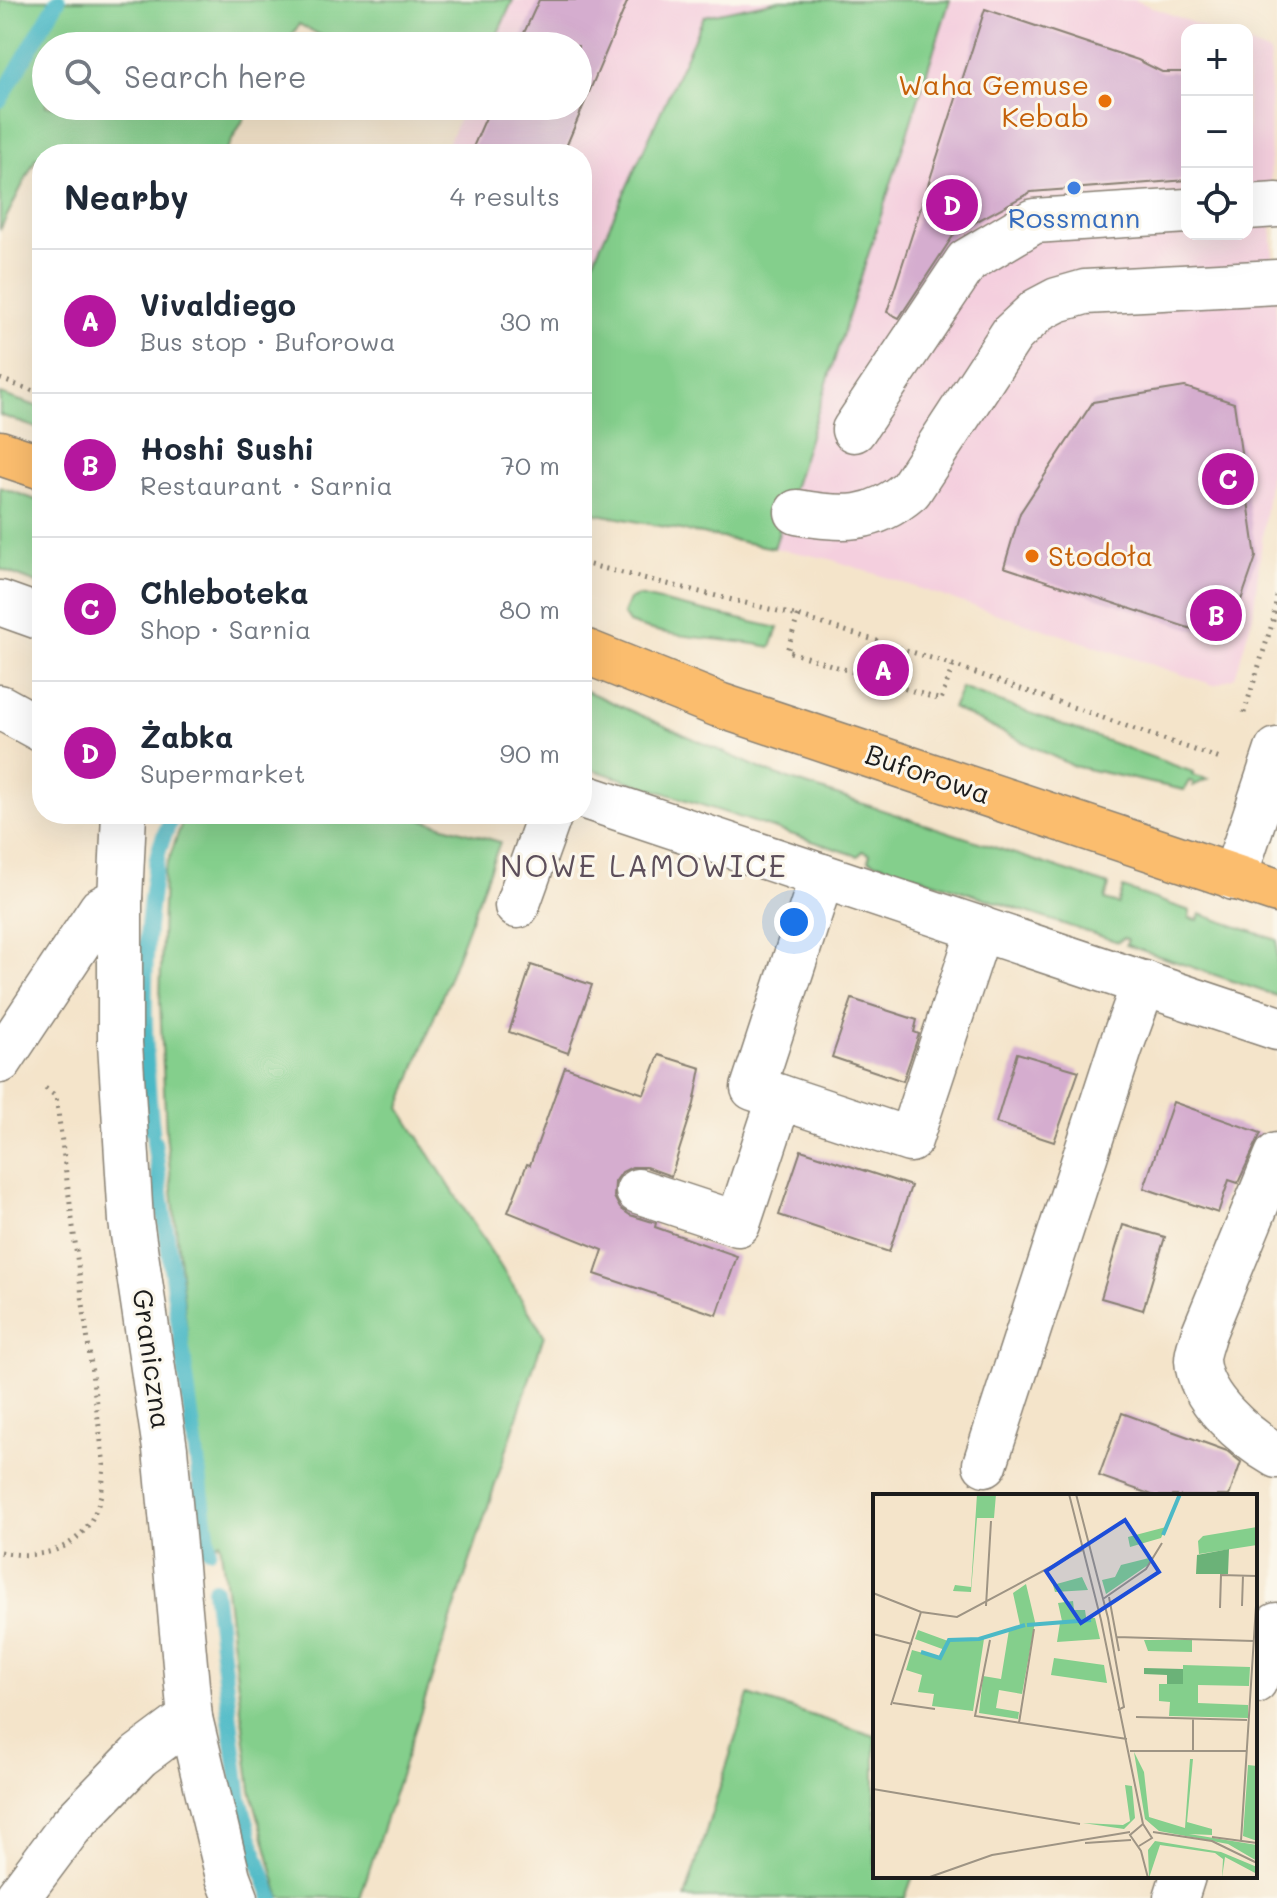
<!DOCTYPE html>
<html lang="en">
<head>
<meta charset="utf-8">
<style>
	body { margin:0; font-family:Mali,sans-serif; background:#f6f6f7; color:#1f2937 }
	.controls { position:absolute; right:24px; top:24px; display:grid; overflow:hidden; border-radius:16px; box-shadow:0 8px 32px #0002 }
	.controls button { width:72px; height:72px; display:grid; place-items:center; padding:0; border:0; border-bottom:2px solid #e0e1e3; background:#fff; color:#1f2937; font:40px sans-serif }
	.you { position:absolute; left:794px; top:922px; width:28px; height:28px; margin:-20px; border:6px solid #fff; border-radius:50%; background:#1a73e8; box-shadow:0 0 0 12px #1a73e833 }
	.badge { display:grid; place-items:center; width:52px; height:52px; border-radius:50%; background:#b5179e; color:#fff; font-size:26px; font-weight:700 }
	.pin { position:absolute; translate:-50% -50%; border:4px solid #fff; box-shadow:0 2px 8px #0006 }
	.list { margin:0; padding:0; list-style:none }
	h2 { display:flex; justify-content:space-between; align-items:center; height:104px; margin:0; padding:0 32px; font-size:34px }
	h2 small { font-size:26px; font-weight:400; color:#747a83 }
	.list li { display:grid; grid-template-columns:52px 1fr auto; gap:24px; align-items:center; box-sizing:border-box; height:144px; padding:0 32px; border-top:2px solid #e0e1e3 }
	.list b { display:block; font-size:30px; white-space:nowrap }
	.list p { margin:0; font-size:26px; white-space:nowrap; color:#747a83 }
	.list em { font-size:26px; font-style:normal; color:#747a83 }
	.icon { flex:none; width:44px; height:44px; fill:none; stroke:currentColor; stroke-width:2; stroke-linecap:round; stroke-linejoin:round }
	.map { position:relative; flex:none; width:1277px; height:1898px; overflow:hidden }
	.search { position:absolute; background:#fff; box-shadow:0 8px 32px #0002; left:32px; top:32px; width:560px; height:88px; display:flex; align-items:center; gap:20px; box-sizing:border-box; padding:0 28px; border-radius:44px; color:#747a83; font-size:30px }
	.panel { position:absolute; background:#fff; box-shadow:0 8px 32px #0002; left:32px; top:144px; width:560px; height:680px; border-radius:32px }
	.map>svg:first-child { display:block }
	.built { fill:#f4cfde }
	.green { fill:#84cf8c; stroke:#507654; stroke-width:2 }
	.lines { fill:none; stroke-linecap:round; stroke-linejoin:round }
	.stream { stroke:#4cb9c6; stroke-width:16 }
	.building { fill:#d5adcf }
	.minor-casing { stroke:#888073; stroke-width:47 }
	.major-casing { stroke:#888073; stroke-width:47 }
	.path { stroke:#888073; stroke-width:5; stroke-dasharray:2 6; stroke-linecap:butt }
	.minor { stroke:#fff; stroke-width:44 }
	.major { stroke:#fbbd6e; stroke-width:44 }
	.food-dot { fill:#e8710a; stroke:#fbf7ec; stroke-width:3 }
	.shop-dot { fill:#3f7fe0; stroke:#fbf7ec; stroke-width:3 }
	.labels { text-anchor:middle; stroke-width:6; stroke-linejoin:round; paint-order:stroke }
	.food-label { font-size:28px; fill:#c56008; stroke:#fbf7ec; text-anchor:end }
	.shop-label { font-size:28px; fill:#366cbe; stroke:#fbf7ec }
	.street-label { font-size:28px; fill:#1c1c1c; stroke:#fbf7ec }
	.neighbourhood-label { font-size:30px; letter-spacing:2px; fill:#5d4f5b; stroke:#fbf7ec }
	.inset-river { fill:none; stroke:#4cb9c6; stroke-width:4 }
	.inset-road { fill:none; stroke:#9e9484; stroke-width:2 }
	.view { fill:#1d4ed8; fill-opacity:0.15; stroke:#1d4ed8; stroke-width:4 }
	.inset-edge { fill:none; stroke:#1c1c1c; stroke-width:4 }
</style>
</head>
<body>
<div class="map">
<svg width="1277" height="1898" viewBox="0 0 1277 1898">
	<rect width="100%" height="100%" fill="#fbf7ec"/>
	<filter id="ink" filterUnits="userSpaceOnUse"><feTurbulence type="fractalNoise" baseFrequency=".0125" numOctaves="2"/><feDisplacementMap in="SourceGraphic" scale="16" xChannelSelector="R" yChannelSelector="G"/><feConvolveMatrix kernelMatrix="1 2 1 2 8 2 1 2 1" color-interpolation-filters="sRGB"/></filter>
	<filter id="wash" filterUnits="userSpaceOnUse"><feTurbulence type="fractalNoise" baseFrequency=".006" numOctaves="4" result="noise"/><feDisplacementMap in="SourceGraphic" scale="32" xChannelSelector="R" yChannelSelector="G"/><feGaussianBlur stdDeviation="1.8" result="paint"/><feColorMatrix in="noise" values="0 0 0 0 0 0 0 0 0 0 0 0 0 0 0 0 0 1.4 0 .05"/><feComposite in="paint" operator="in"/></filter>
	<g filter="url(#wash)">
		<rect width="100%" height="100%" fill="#f4e4ca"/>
		<!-- built -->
		<g class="built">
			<polygon points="513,0 780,0 703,16 582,286 582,154 443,154 465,106 578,106 578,46 492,46"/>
			<polygon points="950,0 1134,0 1211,30 1187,30 1187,234 1247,234 1247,44 1270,53 1271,222 1277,328 1277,416 1253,615 1235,677 1214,685 830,559 774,548"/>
		</g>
		<!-- green -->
		<g class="green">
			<polygon points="0,0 513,0 492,46 341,46 299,24 286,46 46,46 46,106 251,106 224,154 42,154 42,160 36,158 0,230"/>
			<polygon points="780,0 950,0 774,548 582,511 582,286 704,16"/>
			<polygon points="0,394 42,408 42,430 0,415"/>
			<polygon points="0,487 42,502 42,585 0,569"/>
			<path d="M638 596 778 628 771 647C724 637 674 640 629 623L623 614 629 600Z"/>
			<polygon points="961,688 1193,772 1192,775 1208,779 1193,786 1193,782 1189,781 1184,790 1073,766 952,708"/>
			<polygon points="582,689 770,773 1109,885 1105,900 1118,904 1123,888 1190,911 1189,918 1198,920 1200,914 1277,940 1277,996 1126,945 1128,940 1124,938 1118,942 868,860 870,854 863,851 858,856 582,766"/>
			<polygon points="185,814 403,814 500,842 400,1108 544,1335 360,1898 280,1897 251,1790 220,1541 210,1550 166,1133 160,1001 164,873"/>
			<polygon points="749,1695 875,1736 875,1876 913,1876 905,1898 685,1898"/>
		</g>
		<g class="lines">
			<!-- stream -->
			<g class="stream">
				<polyline points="0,100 58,0"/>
				<path d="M152 1130C142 1040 141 944 158 854 161 841 168 827 173 814"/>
				<polyline points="154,1141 209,1549"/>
				<polyline points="214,1589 240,1799 253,1846 272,1898"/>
			</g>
		</g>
		<g id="blocks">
			<!-- building -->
			<g class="building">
				<polygon points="539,0 628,0 563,154 470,154 491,106 578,106 578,46 518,46"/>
				<polygon points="985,9 1138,60 1162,72 1187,72 1187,180 1031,192 955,233 899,318 887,312"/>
				<polygon points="1185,387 1234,403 1256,557 1233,623 1210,635 1004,567 1020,513 1093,402"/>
				<polygon points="531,965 592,985 568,1053 509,1032"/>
				<polygon points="852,999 917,1020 914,1032 919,1034 903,1081 832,1057"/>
				<polygon points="1017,1053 1079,1071 1054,1142 996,1123"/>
				<polygon points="659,1055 701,1068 694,1104 671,1176 646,1167 632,1167 622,1172 615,1182 614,1197 620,1208 630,1215 656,1223 655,1227 737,1256 717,1315 595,1274 603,1250 508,1212 527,1164 530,1165 565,1067 644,1094"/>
				<polygon points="1173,1102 1261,1133 1238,1183 1229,1180 1218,1213 1144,1188"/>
				<polygon points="801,1150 911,1186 889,1252 779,1215"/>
				<polygon points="1123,1225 1165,1237 1143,1310 1101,1298"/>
				<polygon points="1122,1413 1227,1451 1241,1462 1229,1496 1155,1496 1099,1476"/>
			</g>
		</g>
	</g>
	<g filter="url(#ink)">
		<use href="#blocks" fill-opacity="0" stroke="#888073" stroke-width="2"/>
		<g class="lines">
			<defs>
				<g id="minor">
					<polyline points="1247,207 1277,205"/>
					<polyline points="854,430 967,261 1034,221 1187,211"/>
					<path d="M797 512C843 520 873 522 910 490L1012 334 1038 310 1057 300 1085 292 1277 282"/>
					<polyline points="0,603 42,618"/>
					<polyline points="0,707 42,730"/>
					<polyline points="582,796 1277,1028"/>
					<polyline points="124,814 120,899 120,1043 131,1221 165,1449 190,1718 228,1877 236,1898"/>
					<polyline points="822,876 753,1088 910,1140 980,928"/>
					<polyline points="1234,878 1277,750"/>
					<polyline points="517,906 550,814"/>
					<polyline points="0,1061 101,909 120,899"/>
					<path d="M1277 1155 1203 1335C1201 1343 1197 1352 1197 1360 1199 1399 1246 1438 1277 1456"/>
					<polyline points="638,1191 738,1224 780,1097"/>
					<polyline points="985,1464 1120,1049 1144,983"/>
					<polyline points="1255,1681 1277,1625"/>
					<polyline points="17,1898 70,1827 139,1756 190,1718"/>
					<polyline points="1176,1898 1183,1876"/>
				</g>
				<g id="major">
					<polyline points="0,453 42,467"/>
					<polyline points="582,650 719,705 1277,891"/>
				</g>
			</defs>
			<!-- minor casing -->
			<use href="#minor" class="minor-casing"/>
			<!-- major casing -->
			<use href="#major" class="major-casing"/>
			<!-- path -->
			<g class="path">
				<polyline points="0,379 42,394"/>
				<polyline points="582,563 798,616 953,665 1223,760"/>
				<polyline points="798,616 787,651 941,700 953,665"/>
				<polyline points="1244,713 1273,621 1277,595"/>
				<path d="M0 1552C46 1561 87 1548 100 1498 103 1488 103 1476 104 1465L56 1096 42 1086"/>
			</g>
			<!-- minor -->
			<use href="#minor" class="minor"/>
			<!-- major -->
			<use href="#major" class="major"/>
		</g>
	</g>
	<!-- markers -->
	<g class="food-dot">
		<circle cx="1105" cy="101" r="8"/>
		<circle cx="1032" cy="556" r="8"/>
	</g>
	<circle class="shop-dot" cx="1074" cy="188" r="8"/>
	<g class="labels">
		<!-- food labels -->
		<g class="food-label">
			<text x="1089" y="95">Waha Gemuse<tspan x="1089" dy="32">Kebab</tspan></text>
			<text x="1048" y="566" text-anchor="start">Stodoła</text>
		</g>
		<!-- shop labels -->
		<g class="shop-label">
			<text x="1074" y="228">Rossmann</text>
		</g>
		<!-- street labels -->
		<g class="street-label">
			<text transform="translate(928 774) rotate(19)" y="10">Buforowa</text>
			<text transform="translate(152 1359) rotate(82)" y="10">Graniczna</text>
		</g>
		<!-- neighbourhood labels -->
		<g class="neighbourhood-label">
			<text x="644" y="877">NOWE LAMOWICE</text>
		</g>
	</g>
	<!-- overview -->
	<g transform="translate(873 1494)">
		<rect width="384" height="384" fill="#f4e4ca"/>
		<path d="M104 0H123L121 24H104L98 98 80 97 82 91 98 93ZM293 33 288 44 257 53 255 43ZM384 33V51L326 60 325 47 330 42ZM280 63 275 71 233 100 229 86 242 83 248 71ZM209 83 215 96 182 98 180 91ZM153 90 162 128 149 200 126 196 123 214 146 218 145 225 106 219 110 182 128 185 136 136 147 131 140 99ZM200 107 201 116H212L213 123 222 124 227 145 184 148 187 129 164 130 189 127 185 109ZM45 136 75 147 111 145 100 217 59 212 61 200 45 198 49 181 33 176 39 156 68 164 72 156 42 145ZM271 146H319V158L275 157ZM181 164 231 171 234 189 178 181ZM310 171 377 173 376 192 325 191V209L375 211V224L296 222 297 208 286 207V190H310ZM261 258 271 278 276 323 312 334 317 265H320L314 328 339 335V341L316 340 384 351V367L355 350 286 337 272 325ZM375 271 384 272V347L370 342ZM252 291 259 292 262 324 251 335 210 329 250 331 257 327ZM282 347 348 358 384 373V380L352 363 349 384 350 365 342 359 287 351 276 384 275 356Z" fill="#84cf8c"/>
		<path d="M356 55 355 80H323L324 61ZM271 174 310 175V190H294V181L271 180Z" fill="#6bb278"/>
		<path class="inset-river" d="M290 41 307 0M154 131 218 126M48 158 67 164 76 146 106 145 152 131"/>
		<path class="inset-road" d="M196 0 228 126 270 330M203 0 235 124 251 213 245 216M0 99 48 118 84 123 211 55M236 103 246 157M230 105 273 75 289 49M113 112 118 27M369 112 370 81M347 114 348 81 384 82M0 140 39 150M243 143 381 147M117 146 102 222 254 245M20 209 62 215M18 211 48 118M263 223 374 226M146 229 161 135M320 256V224M257 257H374M0 295 207 330M280 338 339 347 384 369M339 343 384 349M368 347 384 96M212 349 258 346M266 352 279 344 270 330 257 341 268 357 275 384M54 384 119 361 257 338"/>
		<path class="view" d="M252 26 286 78 208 129 173 77Z"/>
		<rect width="384" height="384" class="inset-edge"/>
	</g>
</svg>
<div class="controls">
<button>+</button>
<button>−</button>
<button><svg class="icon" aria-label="locate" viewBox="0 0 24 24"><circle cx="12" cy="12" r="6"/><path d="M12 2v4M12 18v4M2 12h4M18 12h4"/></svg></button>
</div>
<div class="you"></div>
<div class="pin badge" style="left:883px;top:670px">A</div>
<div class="pin badge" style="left:1216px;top:615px">B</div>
<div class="pin badge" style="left:1228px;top:479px">C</div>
<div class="pin badge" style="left:952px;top:205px">D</div>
<div class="search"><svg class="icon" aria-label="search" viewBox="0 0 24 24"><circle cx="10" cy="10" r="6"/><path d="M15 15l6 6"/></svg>Search here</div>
<section class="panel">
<h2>Nearby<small>4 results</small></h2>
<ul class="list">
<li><span class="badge">A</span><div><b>Vivaldiego</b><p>Bus stop · Buforowa</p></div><em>30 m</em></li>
<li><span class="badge">B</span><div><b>Hoshi Sushi</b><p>Restaurant · Sarnia</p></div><em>70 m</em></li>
<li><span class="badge">C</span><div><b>Chleboteka</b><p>Shop · Sarnia</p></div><em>80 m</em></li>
<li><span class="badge">D</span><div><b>Żabka</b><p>Supermarket</p></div><em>90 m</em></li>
</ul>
</section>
</div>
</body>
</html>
